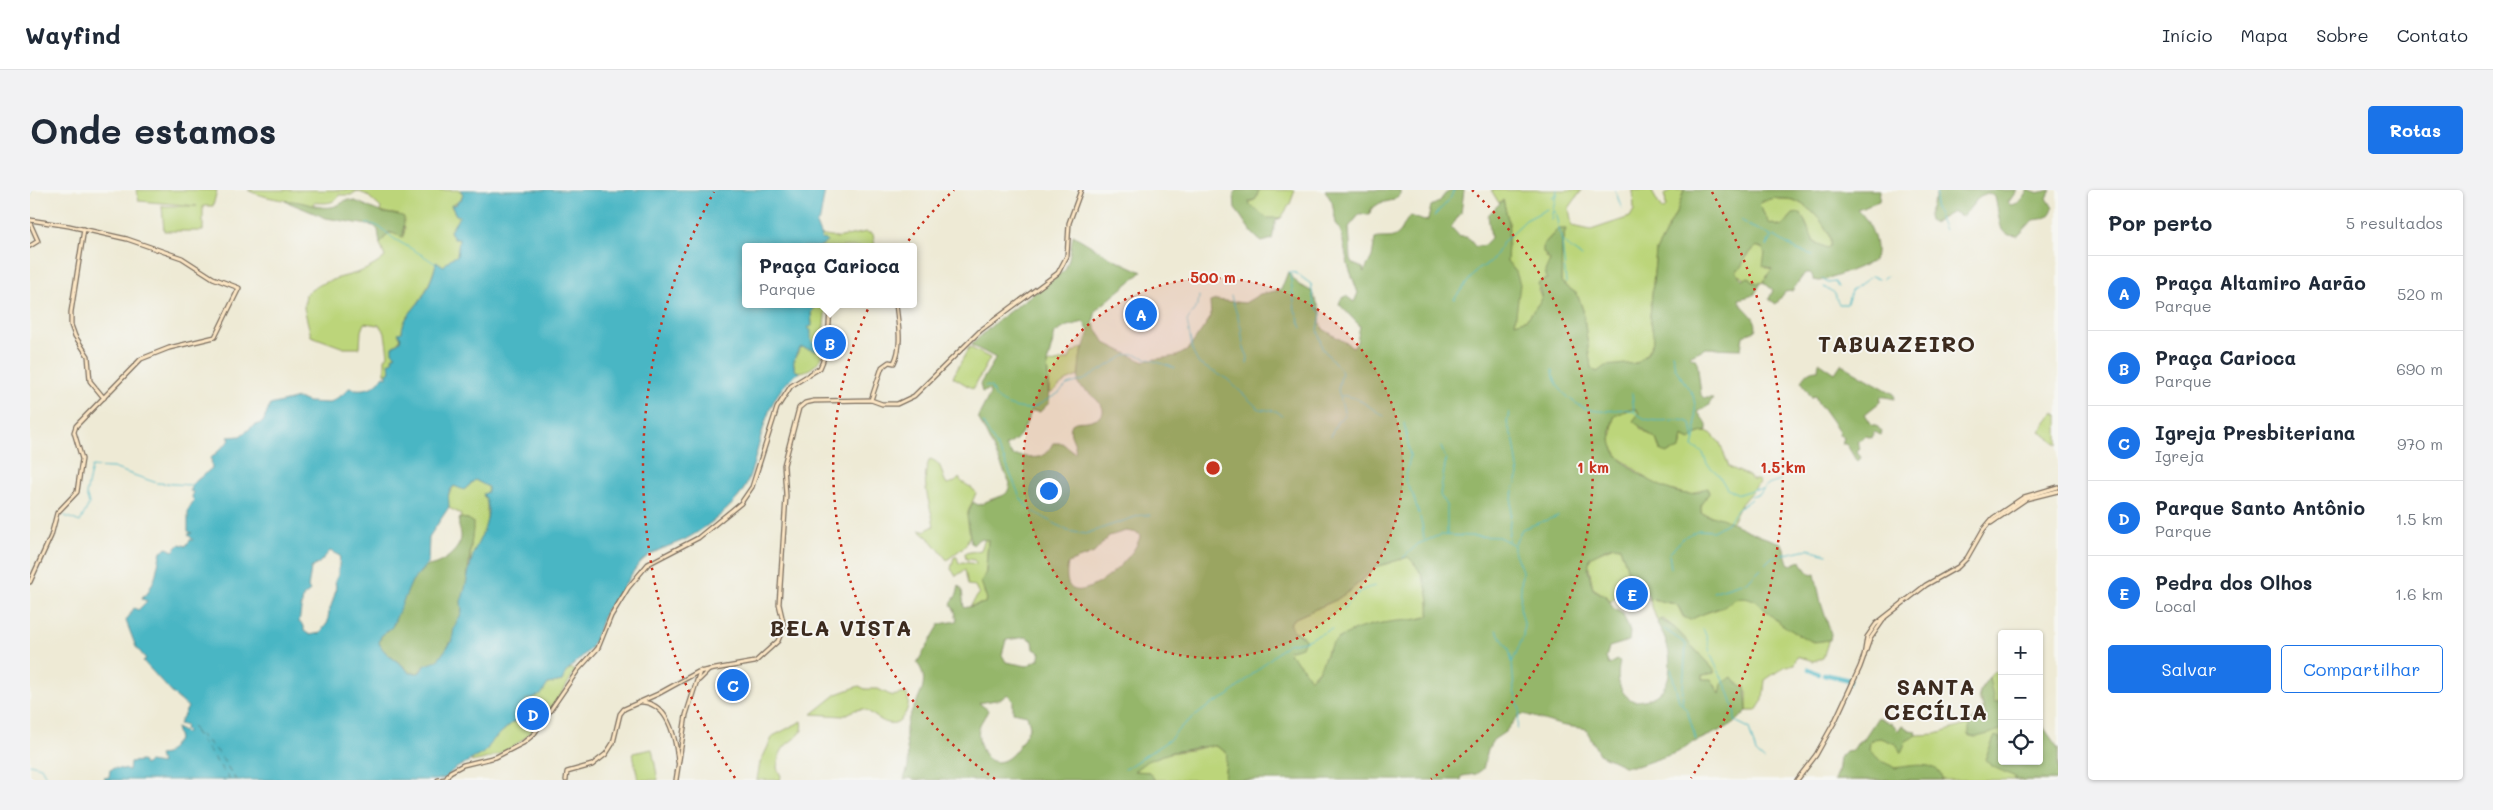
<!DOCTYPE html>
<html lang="pt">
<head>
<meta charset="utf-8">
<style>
	body { margin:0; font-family:Mali,sans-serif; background:#f2f2f3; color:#1f2937 }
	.controls { position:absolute; right:15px; bottom:15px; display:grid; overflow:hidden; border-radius:5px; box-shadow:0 1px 4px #0004 }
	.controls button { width:45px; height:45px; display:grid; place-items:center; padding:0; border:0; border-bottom:1px solid #e0e1e3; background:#fff; color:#1f2937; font:25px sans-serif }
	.you { position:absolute; left:1018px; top:300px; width:18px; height:18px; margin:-12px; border:4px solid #fff; border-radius:50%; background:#1a73e8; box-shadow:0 0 0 8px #1a73e833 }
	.badge { display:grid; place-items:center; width:32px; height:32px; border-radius:50%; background:#1a73e8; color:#fff; font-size:16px; font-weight:700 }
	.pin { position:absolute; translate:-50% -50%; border:2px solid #fff; box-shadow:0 1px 5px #0006 }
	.popup { position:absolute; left:712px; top:53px; width:175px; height:65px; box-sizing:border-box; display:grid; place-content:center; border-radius:5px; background:#fff; filter:drop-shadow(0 1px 4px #0005); font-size:16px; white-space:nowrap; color:#747a83 }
	.popup b { font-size:19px; color:#1f2937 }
	.popup::after { content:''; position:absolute; left:50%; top:100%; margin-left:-10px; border:10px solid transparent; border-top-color:#fff }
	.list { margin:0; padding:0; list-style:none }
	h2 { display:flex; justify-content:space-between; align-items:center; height:65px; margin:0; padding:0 20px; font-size:21px }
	h2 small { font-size:16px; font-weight:400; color:#747a83 }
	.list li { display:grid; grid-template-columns:32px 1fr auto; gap:15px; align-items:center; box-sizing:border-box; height:75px; padding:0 20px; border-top:1px solid #e0e1e3 }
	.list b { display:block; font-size:19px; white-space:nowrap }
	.list p { margin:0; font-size:16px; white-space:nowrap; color:#747a83 }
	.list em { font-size:16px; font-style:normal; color:#747a83 }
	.actions { display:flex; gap:10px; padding:15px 20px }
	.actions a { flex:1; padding:11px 0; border:1px solid #1a73e8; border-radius:5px; text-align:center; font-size:18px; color:#1a73e8 }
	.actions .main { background:#1a73e8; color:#fff }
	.icon { flex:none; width:28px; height:28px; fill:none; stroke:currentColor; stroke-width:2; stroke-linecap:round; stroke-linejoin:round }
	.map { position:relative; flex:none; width:2028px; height:590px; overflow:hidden; border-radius:5px }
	header { display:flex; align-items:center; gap:30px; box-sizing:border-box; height:70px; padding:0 25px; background:#fff; border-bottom:1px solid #e0e1e3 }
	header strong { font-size:24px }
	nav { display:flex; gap:28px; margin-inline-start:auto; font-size:18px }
	.intro { display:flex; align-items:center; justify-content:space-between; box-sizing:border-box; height:120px; padding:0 30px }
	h1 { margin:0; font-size:35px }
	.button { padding:12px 22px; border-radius:5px; background:#1a73e8; color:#fff; font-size:18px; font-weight:700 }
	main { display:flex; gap:30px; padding:0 30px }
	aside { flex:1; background:#fff; border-radius:5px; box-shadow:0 1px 4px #0004 }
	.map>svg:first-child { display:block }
	.green { fill:#bcd57a; stroke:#7c804c }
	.forest { fill:#95b66a; stroke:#687044; fill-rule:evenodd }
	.water { fill:#49b6c4; stroke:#427071; fill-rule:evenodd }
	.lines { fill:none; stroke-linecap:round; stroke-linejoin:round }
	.stream { stroke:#49b6c4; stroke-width:1 }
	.river { stroke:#49b6c4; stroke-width:4.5 }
	.ferry { stroke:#405b58; stroke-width:1; stroke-dasharray:6 5; stroke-linecap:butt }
	.secondary-casing { stroke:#7a6d5e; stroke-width:5.5 }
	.secondary { stroke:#fce6c4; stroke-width:3 }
	.ring { fill:none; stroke:#c8321e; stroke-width:2.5; stroke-dasharray:2.5 5 }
	.labels { text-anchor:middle; stroke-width:4; stroke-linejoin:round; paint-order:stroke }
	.district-label { font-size:22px; font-weight:bold; letter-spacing:1px; fill:#3b2a1e; stroke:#f6f6f2 }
	.centre { fill:#c8321e; stroke:#f6f6f2; stroke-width:2.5 }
	.ring-label { font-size:15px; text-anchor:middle; font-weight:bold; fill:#c8321e; stroke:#f6f6f2; stroke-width:4; stroke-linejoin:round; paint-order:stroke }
</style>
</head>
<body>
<header>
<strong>Wayfind</strong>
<nav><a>Início</a><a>Mapa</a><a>Sobre</a><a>Contato</a></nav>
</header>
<div class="intro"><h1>Onde estamos</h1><a class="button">Rotas</a></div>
<main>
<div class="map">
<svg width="2028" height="590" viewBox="0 0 2028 590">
	<rect width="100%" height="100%" fill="#f6f6f2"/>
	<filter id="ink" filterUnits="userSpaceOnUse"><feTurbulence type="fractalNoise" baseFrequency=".02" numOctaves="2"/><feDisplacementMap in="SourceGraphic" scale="10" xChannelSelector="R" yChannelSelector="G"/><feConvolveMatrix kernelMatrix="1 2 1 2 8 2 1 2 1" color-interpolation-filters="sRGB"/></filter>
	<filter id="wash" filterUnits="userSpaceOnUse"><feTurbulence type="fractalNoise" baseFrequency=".0096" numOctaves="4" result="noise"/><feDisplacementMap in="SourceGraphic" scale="20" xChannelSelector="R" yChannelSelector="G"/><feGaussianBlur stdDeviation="1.12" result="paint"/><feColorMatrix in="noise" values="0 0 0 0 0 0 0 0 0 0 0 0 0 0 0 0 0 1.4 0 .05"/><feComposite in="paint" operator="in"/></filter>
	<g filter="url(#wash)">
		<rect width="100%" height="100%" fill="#eeead5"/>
		<!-- green -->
		<g class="green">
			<polygon points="106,0 187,0 183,16 173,16 173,41 134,41 132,16 167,16 109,11"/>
			<path d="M218 0H430L433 4 431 10 421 16 426 25 430 26 420 41 424 49H429L427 67 421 68 414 76 406 74C403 85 398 97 392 107 385 119 372 128 372 142L368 144 371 148 362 159 366 165 363 166 359 182 355 184V169L358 165 355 143 349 135 334 133 331 141 330 158H314L281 146 274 118 276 104C302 82 328 91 355 67L350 54 357 43 374 44 375 37 364 24 350 22 351 18 337 5 327 1 321 5H309C303 16 293 12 283 13L284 16C268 12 230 8 218 0Z"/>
			<polygon points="1229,0 1265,0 1260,14 1251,28 1237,29 1220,15 1219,13 1226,9"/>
			<path d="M1461 0H1552L1539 18 1542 36 1561 40 1600 27 1604 20 1603 0H1621L1632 20 1636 17 1635 5 1640 0H1654L1647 21 1626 61 1620 126 1624 150 1613 170C1598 178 1581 172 1568 182L1561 179 1553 120 1547 104 1531 92 1532 52 1535 47 1528 39 1513 55 1516 67 1520 70 1516 81 1517 89 1512 91 1508 100 1512 109 1497 129 1485 133 1486 82 1477 71 1479 33 1473 10 1469 13Z"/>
			<path d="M1744 8C1750 10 1757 8 1763 10 1779 15 1803 39 1800 56L1797 58 1784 52 1773 27 1763 24 1752 37 1739 33 1729 15 1735 9Z"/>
			<polygon points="836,42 843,44 845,57 789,57 795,53 789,45 807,48"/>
			<polygon points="1726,56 1735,60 1735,78 1743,78 1733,92 1729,94 1707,84 1706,80"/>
			<path d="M785 114H796L791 167C787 177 775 183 766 182L763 171 771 157 789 158 781 151 777 138 782 134 781 122Z"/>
			<polygon points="939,157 960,168 943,199 923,187"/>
			<polygon points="1053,157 1048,186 1036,191 1020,204 1017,174 1039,169 1042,163"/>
			<polygon points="1602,218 1608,221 1610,238 1626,249 1629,258 1651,256 1652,246 1658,249 1672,242 1681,243 1690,253 1699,277 1719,286 1722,290 1728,290 1729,293 1711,314 1702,332 1671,323 1671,314 1679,303 1672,299 1660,305 1628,297 1589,267 1581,254 1583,230 1585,226"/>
			<polygon points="2024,222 2028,225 2028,255 2010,241"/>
			<path d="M900 269C914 273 910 284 917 294L925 292 929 288C932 295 942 295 946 303L938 322 941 341 936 355 917 370 902 351 889 340 894 341 904 336C901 315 889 290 900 269Z"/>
			<polygon points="445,290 458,297 458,301 453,306 457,309 457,333 440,377 441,352 438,329 430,328 431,324 419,318 417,307 424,296 435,299"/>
			<polygon points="955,349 958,350 954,402 957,409 955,413 940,416 949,404 945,396 938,395 935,380 926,386 921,379 924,367 927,367 929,374 933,372 947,374 944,370 936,369 935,363 951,360"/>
			<path d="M1584 356 1590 357 1598 381C1589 391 1590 403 1581 412L1577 407 1563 398 1558 373 1563 365Z"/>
			<path d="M1378 367C1394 381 1401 405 1399 426L1383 430 1342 435 1297 460 1293 475 1280 489 1273 478 1257 461 1264 459 1273 446 1262 440 1260 434 1263 429 1306 410 1322 399 1346 377Z"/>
			<polygon points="1714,406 1724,409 1745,429 1783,452 1798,450 1798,452 1793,468 1783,471 1767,466 1764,474 1754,477 1735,490 1733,510 1726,521 1717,521 1717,502 1700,488 1695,491 1691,504 1682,491 1673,489 1673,485 1684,483 1684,480 1645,438 1633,429 1627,431 1619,408 1625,411 1647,414 1653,427 1661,430 1666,426 1691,418 1699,410"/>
			<path d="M541 478 545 481C521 524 494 564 441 572L444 567 455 562 463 550 498 519 494 511 496 510 510 505 518 494 532 491 536 482Z"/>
			<polygon points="1964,481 1972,485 1972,571 2009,571 2009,531 2011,534 2009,537 2028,558 2028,590 1804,590 1809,578 1810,566 1815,561 1825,564 1829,551 1833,553 1849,527 1868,541 1872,535 1879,540 1886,541 1887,545 1906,544 1939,534 1952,523 1953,517 1948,509 1951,498"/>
			<path d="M829 496 835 499H848L862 506 876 503C879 509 879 515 876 522 862 548 844 522 833 519L825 520 813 526 782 524 807 504Z"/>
			<path d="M772 531C776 547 760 548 753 559 749 564 748 572 747 578L751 586 750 590H727L730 573 743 546Z"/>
			<path d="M1178 556H1186L1197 563 1194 590H1125L1119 582H1104C1118 559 1156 564 1178 556Z"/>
			<polygon points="622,559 628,590 608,590 603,563"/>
		</g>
		<!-- forest -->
		<g class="forest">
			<path d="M1208 0H1229L1226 9 1219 12 1220 15 1237 28H1251L1246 30 1242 49 1232 52C1220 44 1214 29 1205 19L1204 3Z"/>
			<path d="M1295 0H1370V4L1364 10 1350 13 1341 19 1340 24 1329 25 1319 37 1321 70 1323 74 1333 78 1334 82 1342 67 1345 49C1353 46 1362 51 1369 43 1374 38 1374 31 1381 26L1394 31 1398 30 1401 16 1409 12 1415 4 1422 0H1434L1431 23 1421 37 1430 47C1440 45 1440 52 1446 57L1454 55 1461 48 1458 25 1473 10 1479 33 1477 71 1486 82 1490 94 1485 133 1497 129 1512 109 1508 93 1517 89 1515 81 1520 70 1513 62V55L1528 39H1536L1532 52 1531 92 1547 104 1553 120 1561 178 1567 182 1575 176 1607 173 1617 164 1624 150 1620 126 1626 61 1647 21 1654 0H1850L1849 11 1827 19C1839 30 1851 54 1844 71 1826 78 1809 87 1789 91L1784 90 1781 83H1775L1762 101 1755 102 1746 114 1739 109 1743 100 1733 92 1743 79 1733 76 1735 63 1732 58 1726 56 1716 67 1711 77 1707 80V84L1713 89 1719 87 1723 92 1731 93 1724 105 1709 109C1711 120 1730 126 1725 141L1713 146 1711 159 1676 158 1659 166 1667 170 1671 205 1674 208H1683L1678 216 1668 222 1677 235V241L1667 244 1660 250 1652 246 1650 259 1637 263 1631 261 1626 249 1603 231 1609 223 1606 219H1599L1585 226C1580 235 1579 250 1584 260 1592 277 1639 305 1659 304 1666 304 1671 299 1678 298L1679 303 1671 314V323C1678 327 1687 326 1694 329 1712 338 1732 348 1752 353L1758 373 1761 375 1770 371 1781 385 1785 384 1791 413 1801 444 1800 450C1794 450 1786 453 1781 451 1772 447 1751 435 1744 428 1726 411 1716 397 1694 417 1690 417 1664 427 1661 430 1650 428 1653 421 1646 414L1619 409 1614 395 1598 381 1590 357 1584 356 1577 358 1560 367 1558 380 1563 399 1577 407 1583 418 1593 424 1600 442 1599 451 1579 457 1576 468 1579 475 1587 470 1590 472C1586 487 1588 504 1604 511 1640 511 1645 479 1636 451 1634 444 1630 439 1627 433L1630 429 1645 438 1684 480V483L1673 485V489H1681L1690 504 1692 493 1702 487 1707 493 1715 497 1717 521 1704 534 1658 555 1648 562 1607 576H1594L1569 564 1556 539 1530 535 1494 524 1489 525 1475 542 1463 550 1458 559 1453 579 1446 584 1432 586 1431 590H1194L1197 563 1186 556H1178L1142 562 1117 571 1104 581 1119 582 1125 590H884L880 588 874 590C875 584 879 578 878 571 878 560 875 550 876 539 878 517 906 496 887 473L910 434 927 431 925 421 921 414 927 404 929 396 932 400 934 418 955 413 957 409 951 392 956 382 958 350 949 349 943 355 941 353 937 326 943 312 948 315C953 314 956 311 960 310 971 305 978 308 980 293L948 227 960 204 959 200 952 202 950 194 966 168 941 155 968 130 1035 80 1039 69 1043 45 1078 66 1112 82 1066 120 1063 133 1075 153 1112 171 1147 166 1158 160 1181 127 1180 112 1186 110 1215 113 1230 104 1251 100 1258 82 1269 95 1281 101 1291 121 1290 132 1293 139 1323 157 1327 152 1330 136 1309 114 1311 109 1316 106 1324 112 1328 103 1318 75 1311 42 1306 33 1302 12ZM1744 8C1750 10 1756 8 1763 10 1778 14 1803 39 1800 56L1797 58 1784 52 1771 23 1763 24 1752 37 1739 33 1729 15 1733 11ZM1054 132 1059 142 1050 168 1048 194C1059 204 1093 224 1057 231 1051 232 1048 230 1042 234 1036 245 1048 252 1045 263L1032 253H1023C1011 275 1002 265 983 266L975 256C994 248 993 237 1002 221L1010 222 1019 213 1017 174 1025 143 1037 136ZM1096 341 1108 343 1110 346C1106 372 1026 437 1038 373L1064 363 1079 346ZM1378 367C1394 380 1401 406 1399 426 1389 430 1379 430 1368 431 1348 433 1325 437 1308 449 1293 459 1295 479 1280 489L1273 478 1257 461 1272 457 1275 449 1262 440 1260 434 1263 429 1306 410 1322 399 1346 377ZM996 447 1003 451 1004 459 1011 463 1009 469 997 476 976 472 972 465 976 450ZM978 504 983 511V522L997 525 1000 536C995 546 987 562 978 568 958 582 946 555 949 538 950 532 956 526 958 520L949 513 971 509Z"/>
			<path d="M1908 0H1987L1978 13 1981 15 1988 13 1998 0 2006 3 2021 0 2017 8 2023 18C2019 29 2012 29 2003 30L1988 46 1979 45 1972 40C1968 29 1968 18 1965 7L1958 3 1950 6 1935 24 1932 26 1923 22 1903 33 1899 31 1898 25Z"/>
			<path d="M316 10C328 9 339 19 351 22 359 25 367 23 374 27L373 47 359 42 350 54 348 40 344 36 296 28 255 11C277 9 296 27 316 10Z"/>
			<path d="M1789 172 1805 183 1811 174 1864 204 1865 209 1851 206 1850 212 1835 224 1842 235H1846L1852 242 1851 245 1844 242 1842 248 1836 246 1827 252 1830 258 1827 261 1831 268 1827 272 1817 255 1812 253 1814 248 1809 244V241L1792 217H1790L1785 206 1781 207 1772 192C1775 184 1779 180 1788 180Z"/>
			<path d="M430 328 438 329 443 332V339L435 407 431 411C436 424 418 461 408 471 401 476 393 473 389 483H379C374 472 356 468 349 453L351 446 364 434 368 419 382 391 396 376C409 376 429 362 431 348 432 340 426 336 430 328Z"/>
			<path d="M1959 487 1964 513 1972 511V539C1967 542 1949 547 1944 547L1939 545V534L1952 523 1957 531C1955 508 1940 512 1959 487Z"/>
			<path d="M1848 527 1862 534 1868 541 1872 535 1879 540 1886 541 1887 545 1876 551 1871 563 1866 554 1851 548 1843 549 1840 552 1839 560 1851 571 1866 578C1880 576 1910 569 1912 590H1804L1809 578 1810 566 1815 561 1823 560 1829 551 1833 550Z"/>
			<path d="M2009 531 2028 558V590H1985V587C1975 581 1961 579 1955 569L1965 546 1970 548 1972 571H2009Z"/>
		</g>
		<!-- water -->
		<path class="water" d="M430 0H795L790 29 786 34 792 50 795 49 797 52 789 57H716V114H785L781 123 782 136 777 138 781 140V150L789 158 786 161 771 157C765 165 761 173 766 181L770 182C730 207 733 261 714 299 704 317 672 341 654 350 640 356 625 360 614 369 601 380 586 414 576 419L565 450 560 459 536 482 532 491 518 494 511 505 496 510 495 512 501 515 499 518 463 550 455 562 423 580 416 588 406 590H75L74 588 79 587 80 580 84 578 99 580 100 572 112 571 114 575 119 572 131 574 129 565 136 564 149 549 146 538 156 543 157 541 155 539 156 536 149 534 158 517 144 505 113 471 116 469 106 457 96 431 104 418 108 420 117 411 112 409 113 406 117 404 125 388 131 361 137 358 143 361 150 354 156 356 160 350H163L158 344 162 343 158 341V320L164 310 162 308 163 302 160 301 162 298 161 295 182 278 181 268 200 250 198 247 210 246 223 236 233 232 240 215 268 208 278 212 299 213 312 205 319 198C334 201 344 199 354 186L357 187V183L360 181 359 173 363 171 362 167 366 165 362 162V157L370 151 371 147 368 143 372 142C372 128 386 118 393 106 398 98 405 82 406 72L414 76 421 68 427 66 429 49H424L420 41 430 26 426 25 421 15H426L428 11 431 10 433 4ZM445 290 458 297V302L453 304C459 313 459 323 456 333 454 343 447 353 444 362 438 380 436 400 431 411L432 422 424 438 422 451 407 471 396 475 389 483H379C373 472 356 468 349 453L351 446 362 437 382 391 398 373 399 347 419 317C419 307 416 303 424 296L434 300ZM300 361 310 366 308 385 305 391C309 404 297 418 298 432L290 443 280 445 274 441V436L269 432 273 407 280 401 278 398 281 378 289 373Z"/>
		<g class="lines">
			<!-- stream -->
			<g class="stream">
				<polyline points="1585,0 1592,19"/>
				<polyline points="1907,1 1905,18 1914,40"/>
				<polyline points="0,5 1,0"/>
				<polyline points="1522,7 1528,4"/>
				<polyline points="1525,21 1532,52 1536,93"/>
				<polyline points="1404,26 1420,9 1424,0"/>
				<polyline points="1521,30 1527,0"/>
				<polyline points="1711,30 1719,36 1741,45 1737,56 1744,46 1767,60 1783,65"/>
				<path d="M336 34C350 33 355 43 366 50 380 58 393 65 406 74"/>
				<polyline points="1533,52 1552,67"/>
				<polyline points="1259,82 1266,83 1281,94 1284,114 1291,124 1288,140 1292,158 1312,181 1308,200 1315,225 1307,232 1301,246"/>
				<polyline points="1260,83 1265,120 1272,138"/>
				<polyline points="1841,86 1849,88"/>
				<polyline points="1854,88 1857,86"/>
				<polyline points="1792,89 1798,93 1805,92 1808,97"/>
				<polyline points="1794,97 1804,104 1809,114 1817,114 1821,101 1839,88"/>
				<polyline points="1169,106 1168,114 1157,131 1163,163 1169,174 1197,189 1229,219 1246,221 1252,225"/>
				<polyline points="1201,106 1211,137 1213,156 1218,167 1217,174"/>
				<polyline points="1424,109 1448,79 1460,73 1474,51 1496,30 1517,19"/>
				<polyline points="1642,163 1645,178 1663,205 1665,215 1666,245 1663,257 1673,263 1677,274 1689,285 1697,299 1709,304 1725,299 1733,300 1735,296 1750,291"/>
				<path d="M1523 180C1523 200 1549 220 1568 221 1578 222 1590 218 1599 220 1605 221 1610 227 1616 229 1630 234 1649 226 1661 233L1664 250"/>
				<path d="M955 196 961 197C965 214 985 219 1001 219L1029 203 1037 195 1054 190 1096 165 1104 164 1145 178"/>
				<polyline points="1602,203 1604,221"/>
				<path d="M1310 206C1327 204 1339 218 1354 226"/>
				<polyline points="953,233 974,269 990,307 997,317 1006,323 1038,341 1055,344 1111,325 1120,325"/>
				<polyline points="1374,233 1380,266 1375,291 1383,305 1392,334 1394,349"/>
				<polyline points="1411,257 1416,269 1410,305 1417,317 1417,345"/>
				<polyline points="35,326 50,332 59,314 56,304 62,277 83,278 127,293 161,295"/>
				<polyline points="1478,350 1483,301 1489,285 1484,252 1477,233 1479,222"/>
				<polyline points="1485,354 1492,339 1528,326"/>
				<polyline points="1373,368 1388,354 1410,345 1469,347 1484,355 1484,361 1492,381 1490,417 1494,433 1493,447 1482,473 1484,501 1490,520 1487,539"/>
				<polyline points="1641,378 1639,364 1653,348 1668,340 1683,341 1697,333 1708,319 1721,309 1720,306 1729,304 1732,300"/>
				<polyline points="1683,402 1718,391 1742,367 1778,359 1797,364"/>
				<path d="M1313 419C1323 407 1329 399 1345 396"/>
				<polyline points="1634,439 1656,454 1652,514"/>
				<path d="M1673 439C1678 447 1678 457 1681 465 1690 487 1705 506 1705 531L1719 538 1726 563 1734 570"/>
				<polyline points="1466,440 1479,459 1482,472"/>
				<polyline points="1641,479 1649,511 1657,520 1666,550"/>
				<polyline points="0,574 11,577 18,590"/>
				<polyline points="1095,579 1139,550 1152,536 1180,515 1198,506 1257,454 1275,451 1302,439"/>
			</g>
			<!-- river -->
			<g class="river">
				<polyline points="1779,479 1788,484"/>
				<polyline points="1794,484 1820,490 1819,493"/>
			</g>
			<!-- ferry -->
			<g class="ferry">
				<polyline points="161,536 188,562 206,590"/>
				<polyline points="164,541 200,590"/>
			</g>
		</g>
	</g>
	<g filter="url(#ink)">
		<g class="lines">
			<defs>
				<g id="secondary">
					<polyline points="0,30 39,36 97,49 152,68 183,88 209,98 185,147 139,158 111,169 46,236 44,242 52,269 47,302 27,323 21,346 0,392"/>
					<polyline points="0,33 8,51 0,56"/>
					<polyline points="54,39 41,122 41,135 45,146 58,166 60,191 74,208"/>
					<path d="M841 210 852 177 859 172 864 173C873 155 868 134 866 114"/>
					<polyline points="1961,333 1996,309 2028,301"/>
					<polyline points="1834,466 1837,447 1846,434 1896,395 1928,377 1937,368 1953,340 1963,328 1994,307 2028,297"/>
					<polyline points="669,490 679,480"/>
					<path d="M612 512C640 514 646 551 648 572"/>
					<path d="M408 590 416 589 420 582 433 575 466 567 493 553 504 544 548 480 568 458 581 426 598 398 618 374 668 348 711 313 722 297 747 218 761 196 790 178C799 160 799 134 800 114"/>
					<polyline points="536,590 537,582 562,575 576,564 583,553 590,524 594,519 628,504 668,482 725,472 748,451 754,436 749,414 756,306 754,275 769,218 775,213 784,211 841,210 852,214 867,214 884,206 951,140 1028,83 1037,66 1039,33 1051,0"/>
					<polyline points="646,590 656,525 670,481"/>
					<polyline points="1767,590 1786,565 1805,531 1830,477 1840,449 1854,429"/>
				</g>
			</defs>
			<!-- secondary casing -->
			<use href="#secondary" class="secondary-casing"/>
			<!-- secondary -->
			<use href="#secondary" class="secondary"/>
		</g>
	</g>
	<!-- distance rings -->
	<circle cx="1183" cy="278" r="190" fill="#c8321e" fill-opacity=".12"/>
	<g class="ring">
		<circle cx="1183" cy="278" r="190"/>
		<path d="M965 589A380 380 0 0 1 924 0M1442 0A380 380 0 0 1 1401 589"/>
		<path d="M705 588A570 570 0 0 1 684 2M1682 2A570 570 0 0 1 1661 588"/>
	</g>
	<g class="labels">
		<!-- district labels -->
		<g class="district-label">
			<text x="1867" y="162">TABUAZEIRO</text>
			<text x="811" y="446">BELA VISTA</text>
			<text x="1906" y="505">SANTA<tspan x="1906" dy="25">CECÍLIA</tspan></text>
		</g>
	</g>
	<circle cx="1183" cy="278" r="8" class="centre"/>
	<g class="ring-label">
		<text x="1183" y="93">500 m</text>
		<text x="1563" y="283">1 km</text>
		<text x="1753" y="283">1.5 km</text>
	</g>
</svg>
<div class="controls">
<button>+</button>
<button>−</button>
<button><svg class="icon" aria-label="locate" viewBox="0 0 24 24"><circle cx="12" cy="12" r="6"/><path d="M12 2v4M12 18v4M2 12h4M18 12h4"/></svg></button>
</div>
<div class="you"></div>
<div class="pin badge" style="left:1111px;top:124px">A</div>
<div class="pin badge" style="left:800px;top:153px">B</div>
<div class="popup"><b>Praça Carioca</b>Parque</div>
<div class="pin badge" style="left:703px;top:495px">C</div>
<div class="pin badge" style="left:503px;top:524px">D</div>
<div class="pin badge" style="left:1602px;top:404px">E</div>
</div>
<aside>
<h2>Por perto<small>5 resultados</small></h2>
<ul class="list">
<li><span class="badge">A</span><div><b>Praça Altamiro Aarão</b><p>Parque</p></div><em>520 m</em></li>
<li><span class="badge">B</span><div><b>Praça Carioca</b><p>Parque</p></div><em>690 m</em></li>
<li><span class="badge">C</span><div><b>Igreja Presbiteriana</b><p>Igreja</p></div><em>970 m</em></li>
<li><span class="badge">D</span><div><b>Parque Santo Antônio</b><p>Parque</p></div><em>1.5 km</em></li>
<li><span class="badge">E</span><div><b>Pedra dos Olhos</b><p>Local</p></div><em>1.6 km</em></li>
</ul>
<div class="actions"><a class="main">Salvar</a><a>Compartilhar</a></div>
</aside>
</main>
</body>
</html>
